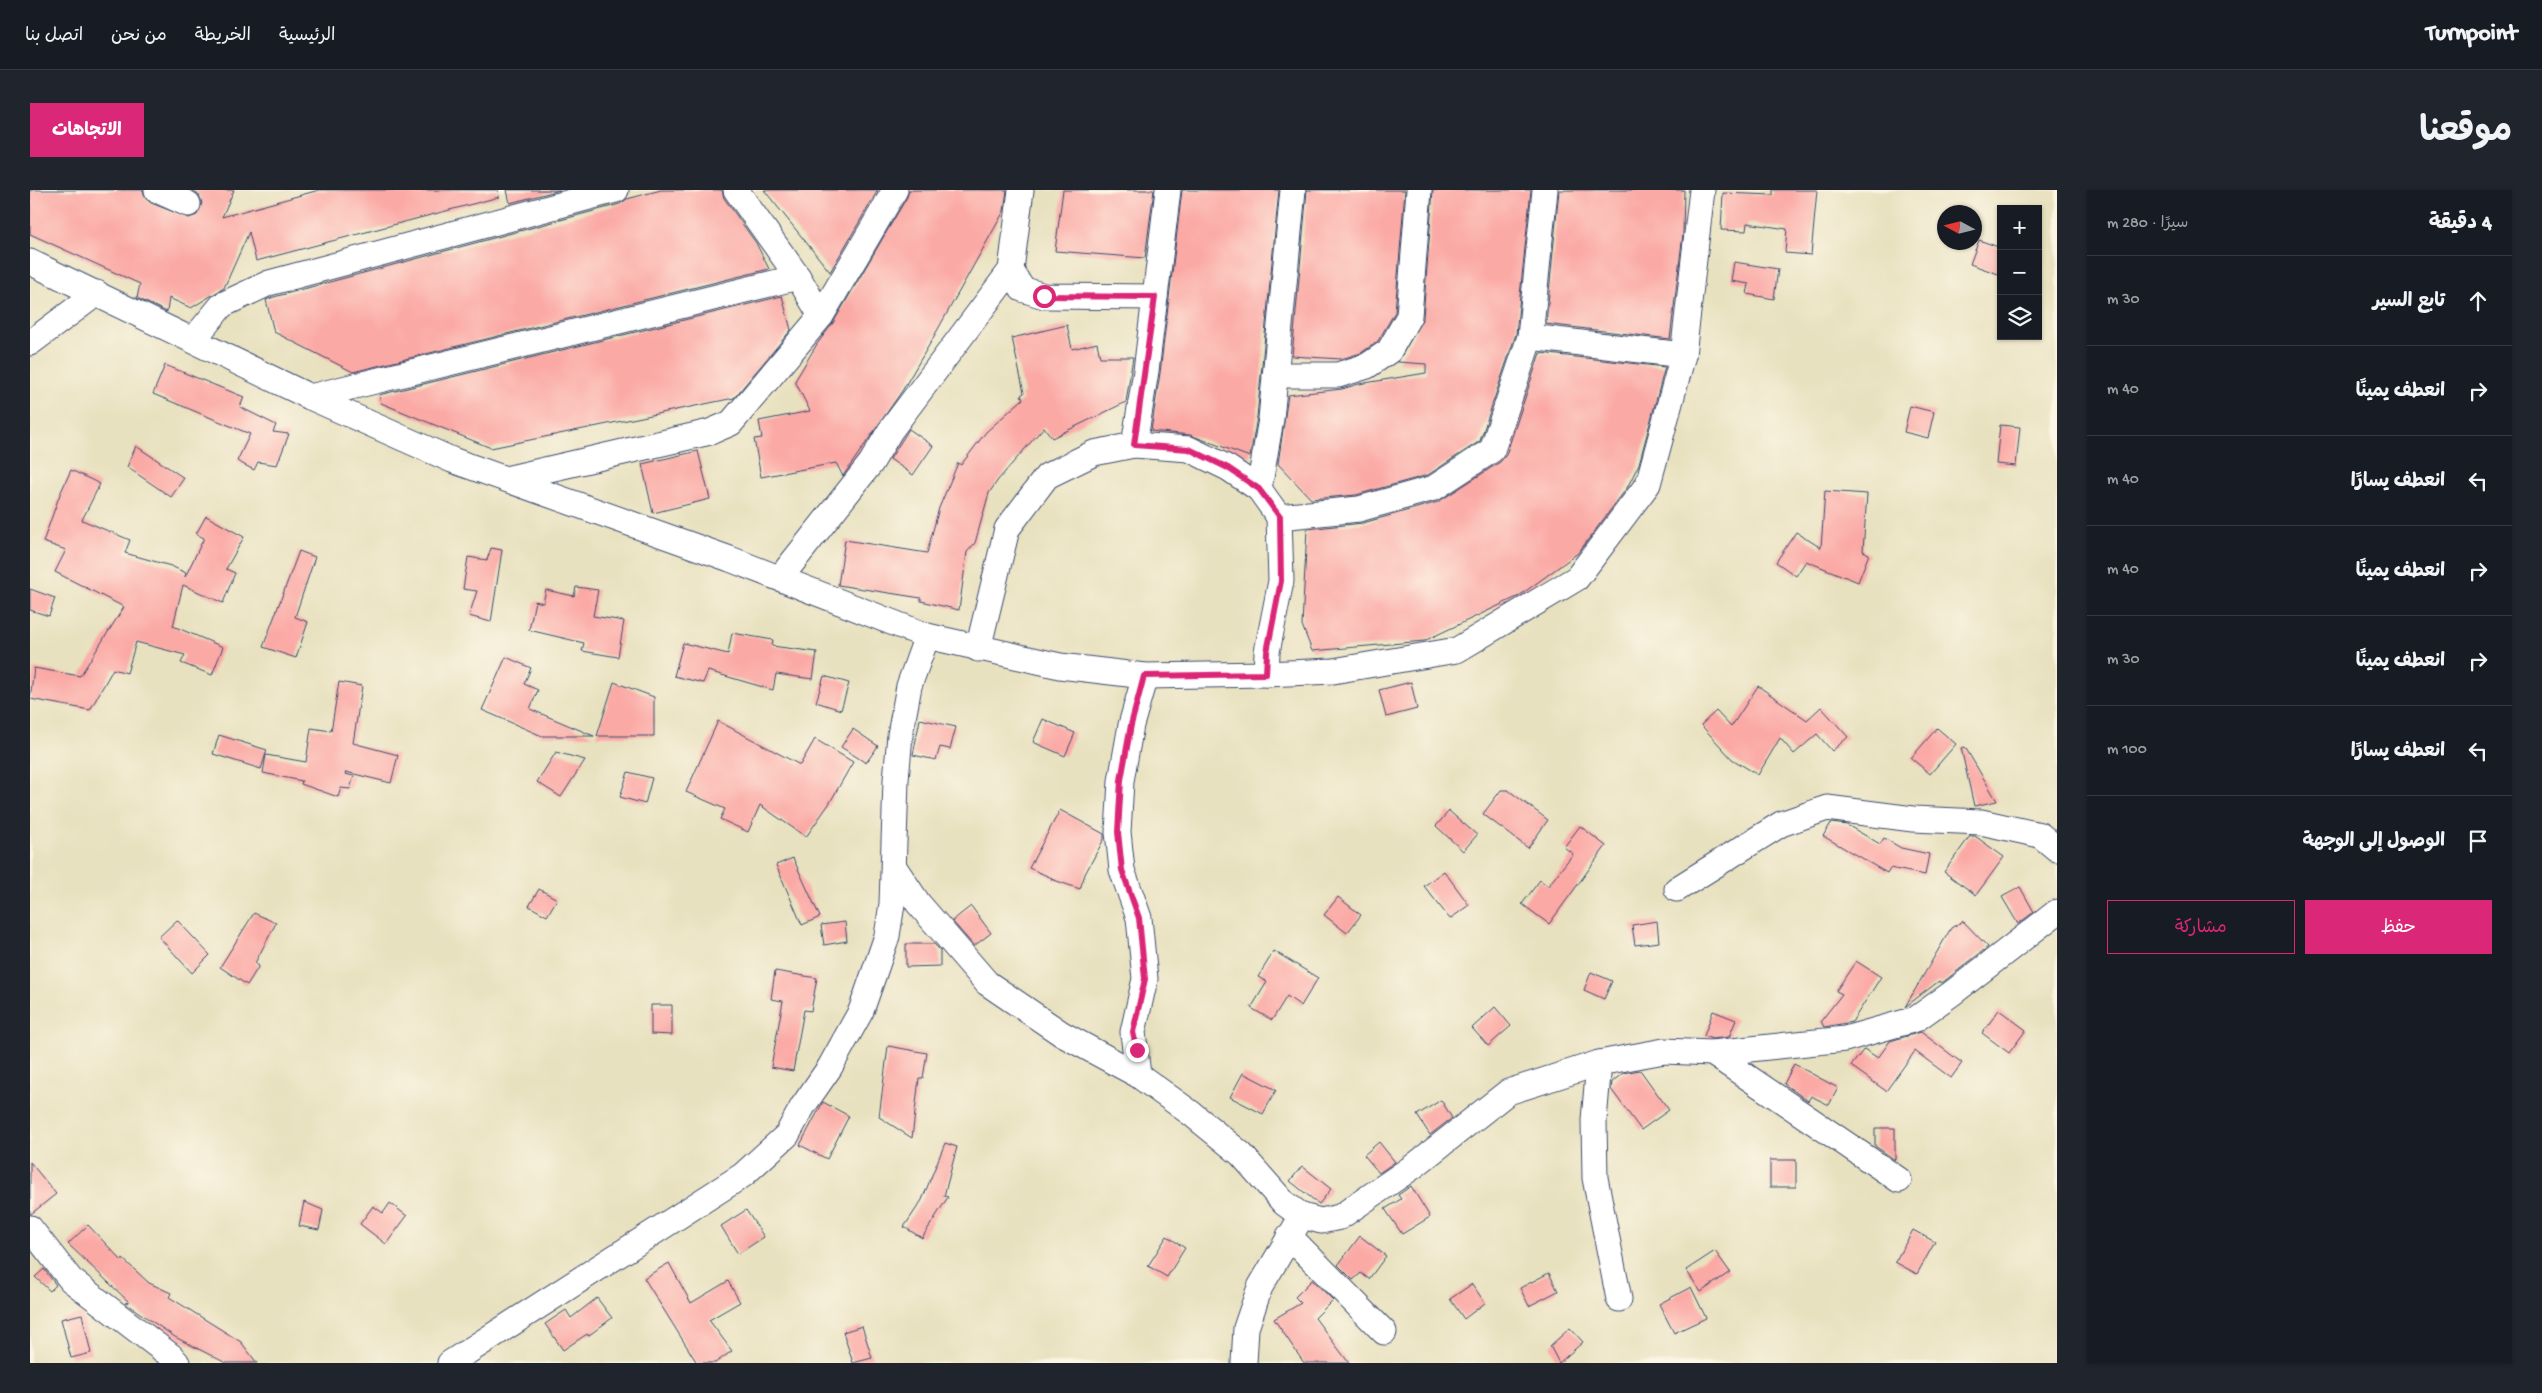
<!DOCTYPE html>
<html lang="ar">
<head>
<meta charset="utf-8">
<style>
	body { margin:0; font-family:"Gochi Hand","Playpen Sans Arabic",sans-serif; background:#20242c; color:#f1f3f6; direction:rtl }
	.controls { position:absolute; right:15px; top:15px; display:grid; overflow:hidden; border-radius:0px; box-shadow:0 1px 4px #0004 }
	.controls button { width:45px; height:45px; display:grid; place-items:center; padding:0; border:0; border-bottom:1px solid #363941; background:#171b24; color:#f1f3f6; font:25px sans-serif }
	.compass { position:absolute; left:1907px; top:15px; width:45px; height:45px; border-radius:50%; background:#171b24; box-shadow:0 1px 4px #0004; rotate:277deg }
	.stop { position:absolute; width:15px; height:15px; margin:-11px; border:4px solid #db2777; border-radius:50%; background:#fff }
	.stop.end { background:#db2777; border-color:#fff; box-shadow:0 1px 5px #0008 }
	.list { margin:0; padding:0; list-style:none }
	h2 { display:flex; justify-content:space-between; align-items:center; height:65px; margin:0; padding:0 20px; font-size:21px }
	h2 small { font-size:16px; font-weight:400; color:#9ea1a6 }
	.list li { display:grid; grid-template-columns:32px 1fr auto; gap:15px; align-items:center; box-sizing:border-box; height:90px; padding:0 20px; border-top:1px solid #363941 }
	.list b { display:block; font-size:19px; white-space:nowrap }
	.list em { font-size:16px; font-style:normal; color:#9ea1a6 }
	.actions { display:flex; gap:10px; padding:15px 20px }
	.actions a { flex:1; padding:11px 0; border:1px solid #db2777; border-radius:0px; text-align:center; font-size:18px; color:#db2777 }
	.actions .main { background:#db2777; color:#fff }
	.icon { flex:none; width:28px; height:28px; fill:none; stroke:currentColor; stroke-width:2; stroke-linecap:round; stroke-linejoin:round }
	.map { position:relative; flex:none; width:2027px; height:1173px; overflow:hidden; direction:ltr; border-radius:0px }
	header { display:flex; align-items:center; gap:30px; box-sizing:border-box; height:70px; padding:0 25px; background:#171b24; border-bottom:1px solid #363941 }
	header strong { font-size:24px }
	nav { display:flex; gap:28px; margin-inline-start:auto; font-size:18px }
	.intro { display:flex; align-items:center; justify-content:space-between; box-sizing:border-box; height:120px; padding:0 30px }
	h1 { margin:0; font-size:35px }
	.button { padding:12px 22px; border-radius:0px; background:#db2777; color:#fff; font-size:18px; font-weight:700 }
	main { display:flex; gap:30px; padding:0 30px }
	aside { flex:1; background:#171b24; border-radius:0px; box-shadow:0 1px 4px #0004 }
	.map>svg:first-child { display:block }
	.building { fill:#fba9a5 }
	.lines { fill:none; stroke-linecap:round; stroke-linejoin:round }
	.street-casing { stroke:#3a4a6d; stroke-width:27 }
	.street { stroke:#fff; stroke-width:25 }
	.route { stroke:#db2777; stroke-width:6 }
</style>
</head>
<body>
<header>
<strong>Turnpoint</strong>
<nav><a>الرئيسية</a><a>الخريطة</a><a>من نحن</a><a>اتصل بنا</a></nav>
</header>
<div class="intro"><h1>موقعنا</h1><a class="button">الاتجاهات</a></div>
<main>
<aside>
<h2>4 دقيقة<small>سيرًا · 280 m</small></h2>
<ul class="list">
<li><svg class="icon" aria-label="ahead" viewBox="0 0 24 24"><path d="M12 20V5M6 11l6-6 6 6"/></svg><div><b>تابع السير</b></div><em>30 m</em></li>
<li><svg class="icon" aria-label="right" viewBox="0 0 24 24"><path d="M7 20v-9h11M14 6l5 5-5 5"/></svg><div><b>انعطف يمينًا</b></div><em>40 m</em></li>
<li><svg class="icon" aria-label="left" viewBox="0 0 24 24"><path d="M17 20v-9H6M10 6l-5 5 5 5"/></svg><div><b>انعطف يسارًا</b></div><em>40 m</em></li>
<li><svg class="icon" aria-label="right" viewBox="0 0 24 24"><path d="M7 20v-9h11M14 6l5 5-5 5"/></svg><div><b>انعطف يمينًا</b></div><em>40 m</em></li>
<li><svg class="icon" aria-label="right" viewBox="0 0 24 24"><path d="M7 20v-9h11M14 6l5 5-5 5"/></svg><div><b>انعطف يمينًا</b></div><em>30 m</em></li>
<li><svg class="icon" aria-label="left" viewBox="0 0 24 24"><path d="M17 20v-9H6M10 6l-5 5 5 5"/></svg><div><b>انعطف يسارًا</b></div><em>100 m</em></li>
<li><svg class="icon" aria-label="arrive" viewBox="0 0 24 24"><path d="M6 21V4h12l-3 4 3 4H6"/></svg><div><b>الوصول إلى الوجهة</b></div></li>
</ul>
<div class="actions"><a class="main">حفظ</a><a>مشاركة</a></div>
</aside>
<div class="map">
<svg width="2027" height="1173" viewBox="0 0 2027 1173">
	<rect width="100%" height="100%" fill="#fcf5e5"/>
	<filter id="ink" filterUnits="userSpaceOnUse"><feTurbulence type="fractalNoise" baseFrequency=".02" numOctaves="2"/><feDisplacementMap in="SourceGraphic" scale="10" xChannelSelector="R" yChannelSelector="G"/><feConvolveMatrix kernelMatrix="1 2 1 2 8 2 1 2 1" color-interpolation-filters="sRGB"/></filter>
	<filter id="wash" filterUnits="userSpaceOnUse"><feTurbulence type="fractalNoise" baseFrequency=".0096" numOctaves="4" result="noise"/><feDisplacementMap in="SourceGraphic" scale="20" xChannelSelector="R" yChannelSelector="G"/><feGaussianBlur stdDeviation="1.12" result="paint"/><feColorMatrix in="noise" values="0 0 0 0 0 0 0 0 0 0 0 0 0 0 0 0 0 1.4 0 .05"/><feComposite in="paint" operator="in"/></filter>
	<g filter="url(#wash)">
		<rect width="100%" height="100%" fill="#e8e1bf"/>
		<g id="blocks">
			<!-- building -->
			<g class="building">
				<polygon points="0,0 113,0 115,8 121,13 159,28 167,25 172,13 169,5 162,0 204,0 192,27 289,0 468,0 469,7 226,71 219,42 194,98 161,118 139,108 137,122 107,108 110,94 0,44"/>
				<polygon points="477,0 530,0 480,13"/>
				<polygon points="631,0 692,0 694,8 726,53 739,79 323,182 244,142 236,110 244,107 590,14 597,9"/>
				<polygon points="734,0 848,0 800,82"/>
				<polygon points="879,0 977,0 974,21 898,157 872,201 813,286 806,273 731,287 724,249 732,248 729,231 780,221 765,191 787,154 803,133 877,7"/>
				<polygon points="1033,0 1124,0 1115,68 1025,61"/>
				<polygon points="1152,0 1249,0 1227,227 1220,267 1160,245 1121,241 1130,183"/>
				<polygon points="1277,0 1375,0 1365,122 1348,151 1331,163 1311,169 1262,166"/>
				<polygon points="1403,0 1501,0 1486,144 1450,251 1398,285 1326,305 1281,309 1248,274 1258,205 1312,199 1329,194 1396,183 1396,174 1368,172 1393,128"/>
				<polygon points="1529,0 1654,0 1653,44 1640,149 1516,134"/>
				<polygon points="1743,0 1787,0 1781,65 1755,63 1757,39 1717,33 1716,41 1691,40 1693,3 1743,5"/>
				<polygon points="1949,50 1971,58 1971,85 1940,74"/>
				<polygon points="1704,72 1748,79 1744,109 1717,104 1719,94 1701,91"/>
				<polygon points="752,106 761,140 704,208 461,258 351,213 349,205"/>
				<polygon points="1037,135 1042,159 1067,153 1070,167 1103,167 1096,212 1022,248 1014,237 968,290 959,303 945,353 937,362 929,420 891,411 891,408 808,395 815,350 897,363 909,318 928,273 931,275 956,242 993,209 991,205 994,203 982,148"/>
				<polygon points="1510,163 1635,177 1609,274 1597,298 1548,363 1489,406 1394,451 1282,461 1272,435 1277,339 1333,333 1408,312 1470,272 1476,265"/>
				<polygon points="135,175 214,207 210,217 246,235 243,242 259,244 247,275 228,272 224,280 207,271 220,244 123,204"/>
				<polygon points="1880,216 1904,222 1898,248 1874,242"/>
				<polygon points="1970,235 1990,237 1986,276 1966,274"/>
				<polygon points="879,239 903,256 883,285 860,269"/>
				<polygon points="106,256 154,288 141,307 97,277"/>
				<polygon points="668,261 680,309 623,323 612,274"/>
				<polygon points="41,280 70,294 52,330 100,350 95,363 141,376 156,383 155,387 174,348 166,344 176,326 214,347 196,379 205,383 193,413 153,395 143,436 193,457 182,485 151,473 155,465 106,452 97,483 83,479 60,520 0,509 4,478 50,486 94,417 25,382 36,360 13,352 30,304"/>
				<polygon points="1795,301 1837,304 1833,361 1839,364 1828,392 1776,371 1766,386 1746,372 1766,342 1791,358"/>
				<polygon points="461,358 472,360 461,432 439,426 447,401 433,399 438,367 457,370"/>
				<polygon points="269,361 285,367 265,427 278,432 266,468 233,457"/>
				<polygon points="546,397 568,400 563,426 594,431 588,467 552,461 554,453 499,440 505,411 513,413 516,400 544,406"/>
				<polygon points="0,399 25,408 19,426 0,420"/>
				<polygon points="702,443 743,450 742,456 787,462 783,489 746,484 743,500 678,481 673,493 644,486 653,453 698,464"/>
				<polygon points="476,467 501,478 494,494 508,500 500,519 564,546 512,546 452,520"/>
				<polygon points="794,486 819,493 811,520 786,512"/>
				<polygon points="309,492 332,496 323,553 368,565 361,593 316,582 315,584 324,586 320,599 311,598 308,607 271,594 272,591 233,583 236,565 276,572 281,538 301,541"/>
				<polygon points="584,492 624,507 624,546 567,546"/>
				<polygon points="1381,492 1387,519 1356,527 1349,500"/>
				<polygon points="1728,496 1777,530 1791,517 1818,547 1802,561 1787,544 1764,564 1750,548 1728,585 1702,569 1671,535 1686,521 1701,537"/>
				<polygon points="890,529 926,537 920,559 910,557 906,570 883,565"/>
				<polygon points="1013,529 1045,543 1035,566 1003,552"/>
				<polygon points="688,531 770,575 785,549 823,572 799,614 776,647 730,615 718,642 690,629 695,619 656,602"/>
				<polygon points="1907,538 1926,554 1900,584 1881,568"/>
				<polygon points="823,539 848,556 836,573 811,557"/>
				<polygon points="189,545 237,560 231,579 183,564"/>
				<polygon points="1935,557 1967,611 1944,616 1931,558"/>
				<polygon points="526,562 555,570 531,607 507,592"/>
				<polygon points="598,582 622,588 615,614 590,607"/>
				<polygon points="1471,600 1478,600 1518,630 1498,658 1453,624"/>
				<polygon points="1030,620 1074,644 1074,649 1055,684 1050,699 1021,689 1022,688 999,678"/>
				<polygon points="1419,621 1447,645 1433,661 1406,636"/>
				<polygon points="1801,633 1817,635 1850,654 1854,648 1871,658 1899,664 1895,685 1860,678 1857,683 1793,646"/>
				<polygon points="1550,636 1576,656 1519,734 1492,714 1510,690 1518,696 1543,664 1534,657"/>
				<polygon points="1940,646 1945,646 1974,667 1946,705 1914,682"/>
				<polygon points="763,668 790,727 772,735 746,675"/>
				<polygon points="1414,681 1439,715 1420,729 1394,696"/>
				<polygon points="1990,697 2004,722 1988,734 1972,707"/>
				<polygon points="509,699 527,709 517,726 499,716"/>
				<polygon points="1308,707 1331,725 1317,743 1294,725"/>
				<polygon points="941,716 961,743 944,756 922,731"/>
				<polygon points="224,723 246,733 225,773 229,776 217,795 190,777"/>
				<polygon points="147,730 180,765 162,783 129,747"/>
				<polygon points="1627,731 1629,752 1605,755 1602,735"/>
				<polygon points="1933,731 1958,757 1912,793 1909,791 1875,817 1921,738"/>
				<polygon points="815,732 817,751 794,755 791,735"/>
				<polygon points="876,754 904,754 910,760 910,776 876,777"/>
				<polygon points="1244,761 1288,788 1271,816 1257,806 1242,830 1221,818 1237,792 1228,787"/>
				<polygon points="1826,771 1851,787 1822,832 1794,837 1791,831 1812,804 1806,801"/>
				<polygon points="745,781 787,788 781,821 774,820 763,881 741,877 753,811 741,809"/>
				<polygon points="1561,782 1582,791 1574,809 1554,800"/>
				<polygon points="621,815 642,815 642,845 621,844"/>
				<polygon points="1465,817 1481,836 1458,856 1442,838"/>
				<polygon points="1969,820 1996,840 1979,863 1952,843"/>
				<polygon points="1683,821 1706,830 1699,847 1682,849 1674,846"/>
				<polygon points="1891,842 1932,873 1921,888 1885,861 1856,901 1821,876 1834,859 1848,868 1860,851"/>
				<polygon points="858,856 897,863 893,888 889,888 882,948 849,927"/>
				<polygon points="1764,874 1808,898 1799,915 1781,906 1778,911 1754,894"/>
				<polygon points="1610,880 1639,920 1611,940 1581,899 1582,892 1593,883"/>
				<polygon points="1213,883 1246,900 1233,924 1200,907"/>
				<polygon points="1411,910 1422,928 1400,945 1387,925"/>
				<polygon points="793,912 819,926 797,969 770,955"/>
				<polygon points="1845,938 1865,938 1865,970 1845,956"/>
				<polygon points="1349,952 1365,972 1349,983 1334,965"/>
				<polygon points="915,953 927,957 914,1006 918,1007 892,1048 874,1037 892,1010"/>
				<rect x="1740" y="970" width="26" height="27"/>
				<polygon points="0,972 26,1004 1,1024 0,1024"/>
				<polygon points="1272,976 1301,999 1289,1014 1260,991"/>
				<polygon points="1381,996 1400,1027 1372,1044 1355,1019 1371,1009 1368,1005"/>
				<polygon points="274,1012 293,1020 289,1040 269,1036"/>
				<polygon points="360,1013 377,1026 356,1054 330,1034 343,1016 353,1023"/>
				<polygon points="716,1020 734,1047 708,1064 691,1036"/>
				<polygon points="58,1035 92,1071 93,1069 119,1093 141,1103 139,1107 211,1152 227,1173 196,1173 145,1147 95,1113 99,1112 38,1054"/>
				<polygon points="1883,1040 1905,1052 1887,1084 1865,1072"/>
				<polygon points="1137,1046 1155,1058 1137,1087 1118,1076"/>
				<polygon points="1330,1046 1356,1066 1339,1089 1331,1083 1323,1090 1308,1075"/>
				<polygon points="1685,1061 1700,1082 1671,1102 1656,1080"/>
				<polygon points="639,1073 661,1113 698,1091 710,1112 679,1130 702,1161 685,1173 667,1173 614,1088"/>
				<polygon points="14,1079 26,1095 20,1101 5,1087"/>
				<polygon points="1519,1083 1528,1101 1499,1116 1490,1098"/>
				<polygon points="1282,1090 1303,1110 1285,1128 1319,1173 1274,1173 1244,1129 1271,1113 1265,1107"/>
				<polygon points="1442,1094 1455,1113 1434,1129 1420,1109"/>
				<polygon points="1661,1097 1676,1128 1644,1143 1629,1114"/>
				<polygon points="567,1108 582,1128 558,1146 557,1144 533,1160 515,1134 536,1120 541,1128"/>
				<polygon points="52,1124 61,1163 41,1168 31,1129"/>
				<polygon points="832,1136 842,1168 823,1173 813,1142"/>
				<polygon points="1540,1138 1553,1152 1529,1173 1520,1156"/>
			</g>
		</g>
	</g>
	<g filter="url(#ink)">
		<use href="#blocks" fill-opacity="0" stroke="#3a4a6d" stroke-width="1"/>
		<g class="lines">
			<defs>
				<g id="street">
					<polyline points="127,0 158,14"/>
					<polyline points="706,0 768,87 791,126"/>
					<polyline points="991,0 981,80 992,99 1014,106 1125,107"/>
					<polyline points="0,72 280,207 422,270 700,369 897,446 1030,476 1115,486 1236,484 1237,462 1251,391 1249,327 1329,319 1404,298 1462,260 1500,147 1515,0"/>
					<polyline points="1500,147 1653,165"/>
					<polyline points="164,149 192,115 239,93 586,0"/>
					<polyline points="0,153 67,103"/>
					<polyline points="1245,185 1308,185 1337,176 1359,161 1379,126 1389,0"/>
					<polyline points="280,207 768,87"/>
					<polyline points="1104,255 1116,181 1138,0"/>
					<polyline points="476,289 680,242 701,233 791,126 865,0"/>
					<polyline points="1229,299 1241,229 1263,0"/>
					<polyline points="750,388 841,273 860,241 981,80"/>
					<polyline points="948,459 977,339 1017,286 1064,263 1104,255 1159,259 1198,278 1229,299 1249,327"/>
					<polyline points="1236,484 1303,481 1427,460 1547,388 1618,294 1653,165 1672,0"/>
					<polyline points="1115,486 1101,535 1091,591 1088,642 1092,680 1109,728 1115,789 1103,842 1108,885 1162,924 1211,964 1254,1013 1272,1026 1291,1031 1310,1027 1384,976 1478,902 1569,873 1634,861 1682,863 1815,849 1886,829 1921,804 2027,722"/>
					<polyline points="864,677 888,713 957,793 1032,844 1108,885"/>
					<polyline points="1647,699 1751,634 1797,618 1883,629 1951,632 2010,645 2027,659"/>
					<polyline points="1682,863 1869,990"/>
					<polyline points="1569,873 1564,930 1565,988 1589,1109"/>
					<polyline points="0,1038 41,1090 141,1166 147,1173"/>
					<polyline points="1259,1046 1354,1142"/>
					<polyline points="420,1173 713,985 757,945 773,916 800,877 831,821 857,746 862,714 866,590 870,545 879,496 897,446"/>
					<polyline points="1214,1173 1216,1138 1230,1097 1272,1026"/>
				</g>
			</defs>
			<!-- street casing -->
			<use href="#street" class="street-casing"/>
			<!-- street -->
			<use href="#street" class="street"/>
		</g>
	</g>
	<g class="lines" filter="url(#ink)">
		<!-- route -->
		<polyline class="route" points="1014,106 1125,107 1104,255 1159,259 1198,278 1229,299 1250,327 1251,391 1237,462 1236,484 1114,486 1101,535 1091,590 1088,642 1092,680 1109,728 1115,789 1103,842 1107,860"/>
	</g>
</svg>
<div class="controls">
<button>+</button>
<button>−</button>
<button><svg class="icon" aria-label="layers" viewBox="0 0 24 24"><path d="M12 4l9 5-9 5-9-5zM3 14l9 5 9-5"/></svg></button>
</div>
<svg class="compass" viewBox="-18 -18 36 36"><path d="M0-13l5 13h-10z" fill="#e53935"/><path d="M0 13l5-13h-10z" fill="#9ea1a6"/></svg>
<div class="stop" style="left:1014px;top:106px"></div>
<div class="stop end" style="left:1107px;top:860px"></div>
</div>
</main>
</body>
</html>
